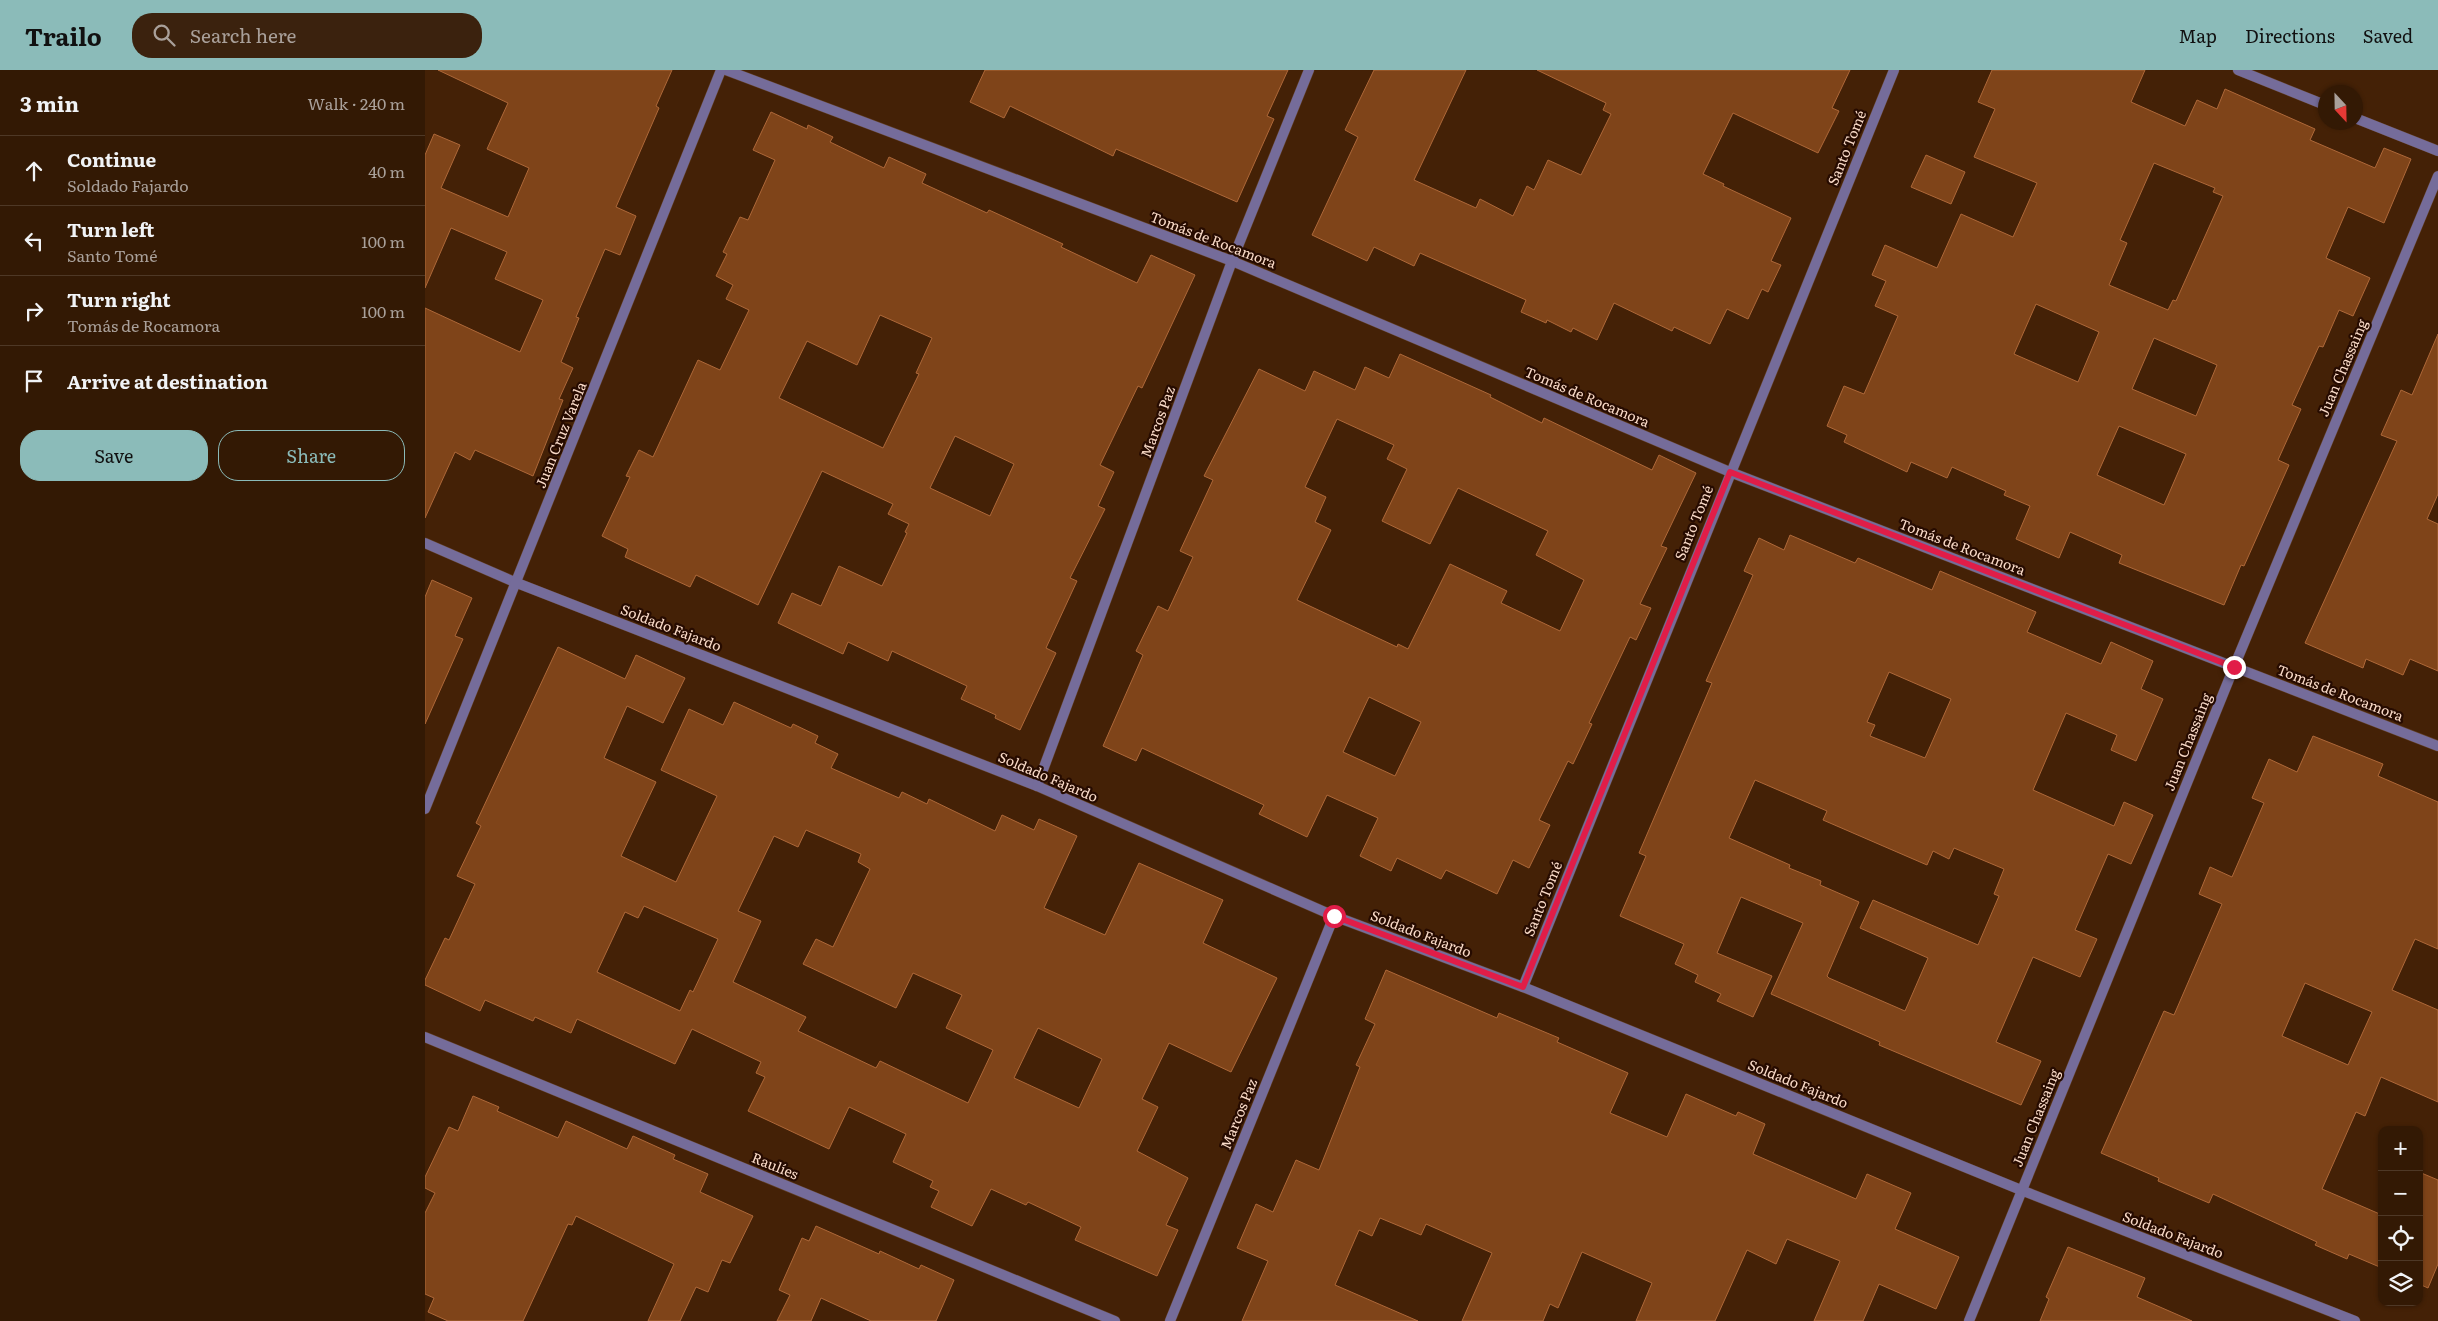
<!DOCTYPE html>
<html lang="en">
<head>
<meta charset="utf-8">
<style>
	body { margin:0; font-family:Literata,serif; background:#3b220e; color:#f1f3f6 }
	.controls { position:absolute; right:15px; bottom:15px; display:grid; overflow:hidden; border-radius:10px; box-shadow:0 1px 4px #0004 }
	.controls button { width:45px; height:45px; display:grid; place-items:center; padding:0; border:0; border-bottom:1px solid #4e3826; background:#331904; color:#f1f3f6; font:25px sans-serif }
	.compass { position:absolute; left:1893px; top:15px; width:45px; height:45px; border-radius:50%; background:#331904; box-shadow:0 1px 4px #0004; rotate:158deg }
	.stop { position:absolute; width:15px; height:15px; margin:-11px; border:4px solid #e11d48; border-radius:50%; background:#fff }
	.stop.end { background:#e11d48; border-color:#fff; box-shadow:0 1px 5px #0008 }
	.list { margin:0; padding:0; list-style:none }
	h2 { display:flex; justify-content:space-between; align-items:center; height:65px; margin:0; padding:0 20px; font-size:21px }
	h2 small { font-size:16px; font-weight:400; color:#a9a09a }
	.list li { display:grid; grid-template-columns:32px 1fr auto; gap:15px; align-items:center; box-sizing:border-box; height:70px; padding:0 20px; border-top:1px solid #4e3826 }
	.list b { display:block; font-size:19px; white-space:nowrap }
	.list p { margin:0; font-size:16px; white-space:nowrap; color:#a9a09a }
	.list em { font-size:16px; font-style:normal; color:#a9a09a }
	.actions { display:flex; gap:10px; padding:15px 20px }
	.actions a { flex:1; padding:11px 0; border:1px solid #8bbbb9; border-radius:20px; text-align:center; font-size:18px; color:#8bbbb9 }
	.actions .main { background:#8bbbb9; color:#111 }
	.icon { flex:none; width:28px; height:28px; fill:none; stroke:currentColor; stroke-width:2; stroke-linecap:round; stroke-linejoin:round }
	.map { position:relative; flex:none; width:2013px; height:1251px; overflow:hidden }
	header { display:flex; align-items:center; gap:30px; box-sizing:border-box; height:70px; padding:0 25px; background:#8bbbb9; color:#111 }
	header strong { font-size:24px }
	nav { display:flex; gap:28px; margin-inline-start:auto; font-size:18px }
	.search { width:350px; height:45px; background:#3b220e; display:flex; align-items:center; gap:12px; box-sizing:border-box; padding:0 18px; border-radius:20px; color:#a9a09a; font-size:19px }
	main { display:flex }
	aside { flex:1; background:#331904 }
	.map>svg:first-child { display:block }
	.building { fill:#7f4419; stroke:#ae6839; fill-rule:evenodd }
	.lines { fill:none; stroke-linecap:round; stroke-linejoin:round }
	.minor-casing { stroke:#613f25; stroke-width:11 }
	.minor { stroke:#756c9a; stroke-width:10 }
	.route { stroke:#e11d48; stroke-width:6 }
	.labels { text-anchor:middle; stroke-width:4.5; stroke-linejoin:round; paint-order:stroke }
	.street-label { font-size:14px; fill:#fadbc8; stroke:#260b00 }
</style>
</head>
<body>
<header>
<strong>Trailo</strong>
<div class="search"><svg class="icon" aria-label="search" viewBox="0 0 24 24"><circle cx="10" cy="10" r="6"/><path d="M15 15l6 6"/></svg>Search here</div>
<nav><a>Map</a><a>Directions</a><a>Saved</a></nav>
</header>
<main>
<aside>
<h2>3 min<small>Walk · 240 m</small></h2>
<ul class="list">
<li><svg class="icon" aria-label="ahead" viewBox="0 0 24 24"><path d="M12 20V5M6 11l6-6 6 6"/></svg><div><b>Continue</b><p>Soldado Fajardo</p></div><em>40 m</em></li>
<li><svg class="icon" aria-label="left" viewBox="0 0 24 24"><path d="M17 20v-9H6M10 6l-5 5 5 5"/></svg><div><b>Turn left</b><p>Santo Tomé</p></div><em>100 m</em></li>
<li><svg class="icon" aria-label="right" viewBox="0 0 24 24"><path d="M7 20v-9h11M14 6l5 5-5 5"/></svg><div><b>Turn right</b><p>Tomás de Rocamora</p></div><em>100 m</em></li>
<li><svg class="icon" aria-label="arrive" viewBox="0 0 24 24"><path d="M6 21V4h12l-3 4 3 4H6"/></svg><div><b>Arrive at destination</b></div></li>
</ul>
<div class="actions"><a class="main">Save</a><a>Share</a></div>
</aside>
<div class="map">
<svg width="2013" height="1251" viewBox="0 0 2013 1251">
	<rect width="100%" height="100%" fill="#442106"/>
	<!-- building -->
	<g class="building">
		<polygon points="13,0 247,0 231,36 234,38 191,137 211,146 195,185 180,179 151,247 154,248 136,292 148,298 134,329 138,330 108,406 50,380 45,390 30,382 0,448 0,238 95,282 118,230 70,209 82,182 26,158 0,218 0,85 9,64 35,75 16,118 83,147 104,98 62,79 83,33"/>
		<polygon points="560,0 863,0 842,46 849,49 812,132 691,79 688,86 585,36 579,48 545,32"/>
		<polygon points="949,0 1041,0 989,110 1051,138 1055,129 1088,146 1102,116 1109,120 1123,90 1156,105 1186,44 1178,40 1181,33 1112,0 1425,0 1407,38 1414,41 1393,83 1308,43 1278,104 1299,114 1298,116 1366,148 1346,191 1356,195 1343,222 1337,219 1323,249 1302,239 1285,274 1249,257 1247,261 1189,233 1172,270 1148,258 1146,262 1122,250 1121,253 1096,242 1101,230 995,183 989,196 949,177 942,191 887,165 933,67 920,60"/>
		<path d="M1567 0H1720L1706 32 1760 56 1772 30 1792 39 1800 19 1890 59 1885 70 1950 98 1959 78 1986 89 1959 153 1923 137 1901 188 1945 208 1928 246 1914 240 1898 277 1894 276 1867 335 1876 339 1853 390 1864 395 1819 496 1816 495 1799 535 1694 493 1697 485 1645 462 1634 488 1591 469 1605 436 1579 425 1581 421 1527 397 1522 408 1486 392 1482 402 1419 372 1422 365 1402 356 1419 316 1439 324 1473 246 1450 236 1461 211 1447 205 1460 175 1512 198 1536 144 1588 167 1612 113 1549 87 1570 39 1553 32ZM1729 93 1790 118 1788 122 1798 126 1751 231 1748 230 1743 240 1684 215 1702 173 1695 170ZM1611 234 1674 262 1653 312 1589 284ZM1729 268 1792 295 1771 346 1707 319ZM1694 356 1761 384 1739 435 1672 405Z"/>
		<path d="M346 42 382 59 383 55 408 67 405 72 459 98 464 87 501 104 497 113 562 143 564 140 638 174 636 177 712 213 726 185 770 205 717 318 713 316 675 395 689 402 673 436 680 439 645 508 652 511 621 578 631 583 595 660 570 648 571 645 536 629 542 616 467 581 463 591 423 572 418 584 353 553 367 523 396 536 414 496 457 516 482 463 480 462 484 454 463 444 468 434 397 401 333 535 271 505 265 517 200 487 203 479 177 466 205 407 201 406 214 380 228 387 273 290 295 300 324 240 301 229 308 215 291 206 302 184 298 182 315 147 323 150 350 90 328 80ZM455 245 507 268 491 303 494 304 458 378 354 328 382 271 432 295ZM530 366 589 394 565 446 505 418Z"/>
		<polygon points="1501,85 1540,102 1526,134 1486,117"/>
		<polygon points="2013,264 2013,424 2002,449 2013,454 2013,601 1985,589 1978,605 1941,589 1938,598 1880,573 1972,371 1956,365 1976,320 1987,325"/>
		<path d="M975 284 1066 325 1065 327 1117 353 1119 348 1227 400 1234 385 1271 403 1236 476 1242 478 1215 534 1226 538 1211 570 1205 567 1164 653 1167 654 1148 694 1143 691 1114 750 1125 755 1104 798 1088 790 1072 824 1021 800 1016 809 972 788 966 801 935 786 953 748 902 725 882 767 834 744 839 735 717 678 711 691 678 676 718 585 711 581 733 536 743 541 768 487 755 481 788 410 779 406 834 299 880 321 889 301 930 320 940 297 964 308ZM912 349 969 375 962 389 982 399 957 451 1005 474 1033 418 1123 461 1111 485 1159 510 1135 561 1076 533 1082 521 1025 494 983 579 973 574 972 577 872 530 906 460 890 452 901 427 880 417ZM944 627 996 652 970 706 918 682Z"/>
		<path d="M1365 465 1430 493 1433 488 1507 520 1515 501 1611 542 1602 562 1676 594 1686 572 1728 591 1716 619 1738 629 1711 691 1686 680 1692 665 1641 643 1608 720 1689 756 1699 732 1728 745 1706 794 1683 784 1650 860 1672 869 1655 907 1608 887 1571 972 1616 991 1596 1035 1454 975 1455 972 1346 924 1378 853 1316 827 1292 883 1347 906 1328 947 1292 931 1296 924 1270 912 1273 905 1250 894 1259 874 1195 846 1221 786 1214 783 1287 613 1281 611 1328 505 1319 501 1334 468 1359 480ZM1464 602 1526 629 1500 688 1445 666 1450 655 1442 652ZM1330 710 1402 741 1398 750 1502 795 1508 781 1524 789 1529 778 1579 799 1569 824 1574 826 1553 875 1448 830 1435 858 1503 888 1480 941 1404 908 1402 906 1434 832 1395 815 1396 811 1364 798 1365 795 1304 768Z"/>
		<polygon points="7,510 47,528 30,566 38,569 0,654 0,527"/>
		<path d="M133 577 200 609 211 585 260 608 238 653 202 636 179 688 231 712 196 786 251 812 292 726 236 700 264 639 298 655 309 632 366 658 368 654 393 666 390 673 413 684 406 698 474 728 477 722 502 734 504 729 570 761 577 745 609 760 614 749 652 766 619 838 680 865 714 793 798 830 778 873 852 908 806 1002 744 973 717 1029 733 1037 712 1081 763 1108 741 1155 753 1160 732 1206 650 1170 656 1157 603 1132 601 1135 566 1119 547 1156 506 1137 514 1121 505 1117 508 1111 468 1092 481 1064 424 1037 404 1079 323 1041 340 1007 331 1003 336 992 267 959 250 994 152 949 146 963 110 947 108 951 60 930 55 941 0 915V910L20 868 24 870 50 814 32 806 56 756 51 753ZM381 760 436 784 433 792 445 799 408 877 391 869 378 894 471 938 488 903 537 925 521 958 568 980 543 1033 455 991 451 998 373 961 381 947 308 912 336 851 313 841 349 766 373 777ZM219 836 293 869 268 922 265 920 255 941 172 902 200 842 213 848ZM613 958 677 989 654 1038 589 1008Z"/>
		<path d="M1888 666 1958 694 1953 706 2013 732V879L1990 869 1967 920 2013 940V1032L1956 1007 1940 1046 1931 1042 1897 1119 1957 1145V1198L1924 1184 1922 1189 1890 1175 1892 1172 1788 1124 1784 1133 1733 1111 1734 1108 1676 1083 1739 941 1749 945 1797 834 1774 824 1785 797 1807 807 1839 733 1827 728 1844 689 1872 702ZM1880 913 1947 942 1923 995 1857 966Z"/>
		<polygon points="961,900 1072,948 1074,943 1134,968 1132,972 1203,1003 1185,1043 1242,1067 1261,1024 1311,1046 1313,1042 1340,1054 1328,1084 1431,1129 1442,1104 1486,1123 1470,1159 1534,1187 1511,1239 1454,1214 1438,1251 1389,1251 1415,1191 1362,1169 1351,1194 1322,1180 1290,1251 1211,1251 1227,1213 1157,1182 1133,1238 1125,1234 1118,1251 1037,1251 1067,1183 1001,1154 996,1165 955,1148 947,1166 934,1160 910,1215 993,1251 817,1251 843,1191 812,1178 831,1134 848,1142 871,1090 894,1100 935,997 931,995 950,954 940,949"/>
		<polygon points="48,1026 74,1037 72,1041 133,1068 141,1051 202,1079 208,1066 250,1085 248,1089 283,1104 275,1122 328,1146 305,1193 297,1190 283,1222 271,1217 255,1251 223,1251 249,1194 151,1146 147,1155 143,1154 98,1251 23,1251 3,1242 9,1228 0,1224 0,1143 10,1123 0,1118 0,1107 24,1057 33,1061"/>
		<polygon points="1994,1102 2013,1110 2013,1194 2003,1218 1994,1214"/>
		<polygon points="391,1156 454,1184 455,1181 494,1199 496,1195 529,1210 511,1251 446,1251 396,1228 386,1251 352,1251 365,1225 354,1220 377,1168 384,1171"/>
		<polygon points="1643,1177 1720,1208 1712,1227 1767,1251 1615,1251 1624,1229 1621,1227"/>
	</g>
	<g class="lines">
		<defs>
			<g id="minor">
				<polyline points="301,0 807,191 1305,402 2013,676"/>
				<polyline points="1813,0 1900,35"/>
				<polyline points="1930,48 2013,81"/>
				<polyline points="0,473 92,513 612,716 909,846 1098,917 1596,1120 1930,1251"/>
				<polyline points="612,716 807,191 884,0"/>
				<polyline points="0,739 296,0"/>
				<polyline points="1098,917 1469,0"/>
				<polyline points="0,967 690,1251"/>
				<polyline points="745,1251 909,846"/>
				<polyline points="1544,1251 1809,597 2013,106"/>
			</g>
		</defs>
		<!-- minor casing -->
		<use href="#minor" class="minor-casing"/>
		<!-- minor -->
		<use href="#minor" class="minor"/>
	</g>
	<g class="lines">
		<!-- route -->
		<polyline class="route" points="909,846 1098,917 1305,402 1809,597"/>
	</g>
	<g class="labels">
		<!-- street labels -->
		<g class="street-label">
			<text transform="translate(1422 78) rotate(-68)" y="5">Santo Tomé</text>
			<text transform="translate(788 170) rotate(21)" y="5">Tomás de Rocamora</text>
			<text transform="translate(1918 298) rotate(-67)" y="5">Juan Chassaing</text>
			<text transform="translate(1162 327) rotate(23)" y="5">Tomás de Rocamora</text>
			<text transform="translate(733 352) rotate(-70)" y="5">Marcos Paz</text>
			<text transform="translate(136 365) rotate(-68)" y="5">Juan Cruz Varela</text>
			<text transform="translate(1269 453) rotate(-68)" y="5">Santo Tomé</text>
			<text transform="translate(1537 477) rotate(21)" y="5">Tomás de Rocamora</text>
			<text transform="translate(246 558) rotate(21)" y="5">Soldado Fajardo</text>
			<text transform="translate(1915 623) rotate(21)" y="5">Tomás de Rocamora</text>
			<text transform="translate(1763 672) rotate(-68)" y="5">Juan Chassaing</text>
			<text transform="translate(623 707) rotate(23)" y="5">Soldado Fajardo</text>
			<text transform="translate(1118 829) rotate(-68)" y="5">Santo Tomé</text>
			<text transform="translate(996 864) rotate(21)" y="5">Soldado Fajardo</text>
			<text transform="translate(1373 1014) rotate(22)" y="5">Soldado Fajardo</text>
			<text transform="translate(814 1044) rotate(-68)" y="5">Marcos Paz</text>
			<text transform="translate(1611 1048) rotate(-68)" y="5">Juan Chassaing</text>
			<text transform="translate(350 1096) rotate(22)" y="5">Raulíes</text>
			<text transform="translate(1748 1165) rotate(21)" y="5">Soldado Fajardo</text>
		</g>
	</g>
</svg>
<div class="controls">
<button>+</button>
<button>−</button>
<button><svg class="icon" aria-label="locate" viewBox="0 0 24 24"><circle cx="12" cy="12" r="6"/><path d="M12 2v4M12 18v4M2 12h4M18 12h4"/></svg></button>
<button><svg class="icon" aria-label="layers" viewBox="0 0 24 24"><path d="M12 4l9 5-9 5-9-5zM3 14l9 5 9-5"/></svg></button>
</div>
<svg class="compass" viewBox="-18 -18 36 36"><path d="M0-13l5 13h-10z" fill="#e53935"/><path d="M0 13l5-13h-10z" fill="#a9a09a"/></svg>
<div class="stop" style="left:909px;top:846px"></div>
<div class="stop end" style="left:1809px;top:597px"></div>
</div>
</main>
</body>
</html>
